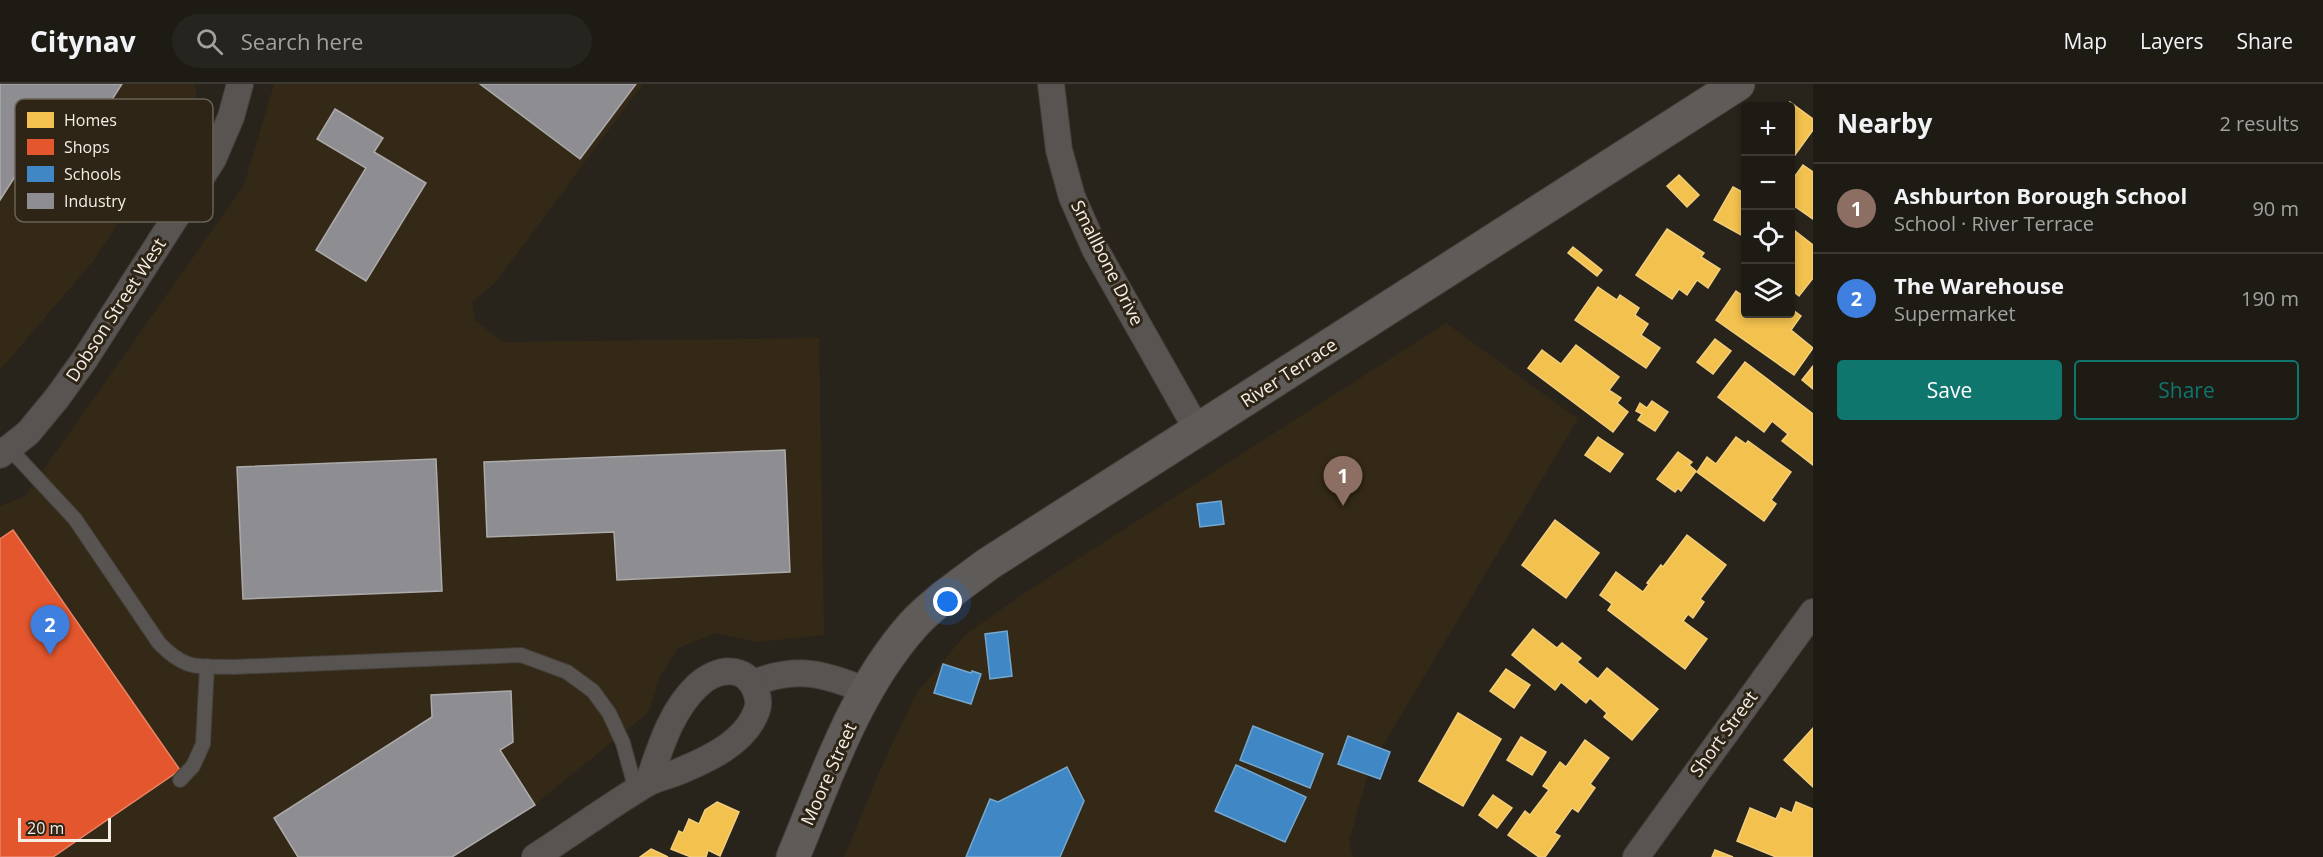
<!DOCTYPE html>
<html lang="en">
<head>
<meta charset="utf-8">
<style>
	body { margin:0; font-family:"Open Sans",sans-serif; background:#26241e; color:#f1f3f6 }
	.controls { position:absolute; right:18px; top:18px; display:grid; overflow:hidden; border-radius:6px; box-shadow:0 3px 9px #0003 }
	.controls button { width:54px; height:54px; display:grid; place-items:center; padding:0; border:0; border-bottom:2px solid #3c3934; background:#1e1b15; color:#f1f3f6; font:30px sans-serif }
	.scale { position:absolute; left:18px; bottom:15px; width:93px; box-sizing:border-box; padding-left:6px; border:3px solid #f4eee5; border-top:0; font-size:16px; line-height:21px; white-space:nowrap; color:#f4eee5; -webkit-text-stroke:4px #2e2516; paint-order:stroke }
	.you { position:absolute; left:948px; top:518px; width:21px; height:21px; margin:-15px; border:4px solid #fff; border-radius:50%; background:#1a73e8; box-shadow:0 0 0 9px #1a73e833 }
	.badge { display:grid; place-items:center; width:39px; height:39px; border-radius:50%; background:#0f766e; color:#fff; font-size:20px; font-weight:700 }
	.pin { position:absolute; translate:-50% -50px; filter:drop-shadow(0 2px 3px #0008) }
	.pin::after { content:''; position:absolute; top:32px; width:21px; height:18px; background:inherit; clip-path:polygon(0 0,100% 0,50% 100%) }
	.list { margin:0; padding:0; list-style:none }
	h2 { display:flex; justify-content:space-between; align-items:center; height:78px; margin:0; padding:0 24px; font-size:26px }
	h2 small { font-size:20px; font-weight:400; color:#a1a1a0 }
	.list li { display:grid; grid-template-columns:39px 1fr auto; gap:18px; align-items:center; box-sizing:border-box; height:90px; padding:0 24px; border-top:2px solid #3c3934 }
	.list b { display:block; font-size:22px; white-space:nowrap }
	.list p { margin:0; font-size:20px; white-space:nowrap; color:#a1a1a0 }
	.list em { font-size:20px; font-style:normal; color:#a1a1a0 }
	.actions { display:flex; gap:12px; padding:18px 24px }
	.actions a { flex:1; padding:14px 0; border:2px solid #0f766e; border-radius:6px; text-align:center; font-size:21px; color:#0f766e }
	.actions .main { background:#0f766e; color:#fff }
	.icon { flex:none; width:33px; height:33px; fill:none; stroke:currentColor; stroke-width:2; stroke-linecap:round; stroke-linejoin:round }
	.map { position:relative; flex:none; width:1813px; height:773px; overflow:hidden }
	header { display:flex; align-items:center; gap:36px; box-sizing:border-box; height:84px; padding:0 30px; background:#1e1b15; border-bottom:2px solid #3c3934 }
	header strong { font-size:28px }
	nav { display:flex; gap:33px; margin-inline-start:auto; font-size:21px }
	.search { width:420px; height:54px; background:#26241e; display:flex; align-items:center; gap:15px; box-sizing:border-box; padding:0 21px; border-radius:33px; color:#a1a1a0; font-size:22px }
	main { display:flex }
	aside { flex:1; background:#1e1b15 }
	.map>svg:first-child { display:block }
	.built { fill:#342916 }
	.homes { fill:#f2c14e; stroke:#f3ce7b; stroke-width:1.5 }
	.shops { fill:#e4572e; stroke:#e98465; stroke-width:1.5 }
	.schools { fill:#3f88c5; stroke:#75a7cf; stroke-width:1.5 }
	.industry { fill:#8d8d92; stroke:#acaaab; stroke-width:1.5 }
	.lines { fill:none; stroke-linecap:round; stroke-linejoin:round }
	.lane-casing { stroke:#443f39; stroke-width:16 }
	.street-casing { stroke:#443f39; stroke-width:28 }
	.primary-casing { stroke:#443f39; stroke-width:35 }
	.lane { stroke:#575451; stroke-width:14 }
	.street { stroke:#575451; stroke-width:26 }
	.primary { stroke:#5f5b58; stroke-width:33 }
	.labels { text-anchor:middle; stroke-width:6; stroke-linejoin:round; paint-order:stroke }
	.street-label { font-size:18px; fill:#f4eee5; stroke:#2e2516 }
	.key { fill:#2e2516; stroke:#696154; stroke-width:1.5 }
	.key-label { font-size:16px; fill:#f4eee5 }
</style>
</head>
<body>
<header>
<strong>Citynav</strong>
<div class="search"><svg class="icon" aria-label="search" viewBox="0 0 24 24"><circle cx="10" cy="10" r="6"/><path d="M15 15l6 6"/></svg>Search here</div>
<nav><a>Map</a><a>Layers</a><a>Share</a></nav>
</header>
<main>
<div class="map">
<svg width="1813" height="773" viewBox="0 0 1813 773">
	<rect width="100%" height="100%" fill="#28241c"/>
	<!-- built -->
	<g class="built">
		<polygon points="0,0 195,0 197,18 94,176 0,286"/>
		<polygon points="274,0 643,0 494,200 472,218 475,236 502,258 819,254 824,551 757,558 715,549 678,564 659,595 648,629 534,721 452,773 0,773 0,422 25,412 244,101"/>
		<polygon points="1446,239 1578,335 1370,683 1349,757 1353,773 844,773 881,684 916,610 965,551 1023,510"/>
	</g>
	<!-- homes -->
	<g class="homes">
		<polygon points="1790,18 1813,35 1813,46 1795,71 1790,67 1790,22 1783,22"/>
		<polygon points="1803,81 1813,88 1813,135 1790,119 1790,99"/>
		<polygon points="1679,91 1699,111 1687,123 1667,102"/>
		<polygon points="1733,103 1746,110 1746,147 1743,152 1714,136"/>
		<polygon points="1790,143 1813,161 1813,194 1799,212 1790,205"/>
		<polygon points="1667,145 1704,169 1701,173 1720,185 1708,204 1697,196 1687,211 1679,205 1672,215 1636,191"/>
		<polygon points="1573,163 1602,186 1597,192 1568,169"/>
		<polygon points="1598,203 1617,216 1620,211 1639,224 1635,231 1648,240 1641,251 1660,264 1646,284 1575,236"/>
		<polygon points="1736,207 1746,214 1746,230 1790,230 1790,224 1801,232 1791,246 1813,264 1794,291 1716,236"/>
		<polygon points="1715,255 1731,267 1713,290 1697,278"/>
		<polygon points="1576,261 1619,293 1609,306 1621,314 1617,319 1628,328 1613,348 1528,284 1542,266 1561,280"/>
		<polygon points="1745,278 1813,330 1813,381 1782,357 1788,350 1772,337 1764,348 1718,313"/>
		<polygon points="1813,282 1813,305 1802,296"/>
		<polygon points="1652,317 1668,328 1655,347 1638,336 1642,330 1636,327 1640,319 1647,324"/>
		<polygon points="1598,353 1623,370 1610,388 1585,371"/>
		<polygon points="1736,353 1746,360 1748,357 1791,388 1771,416 1776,420 1764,437 1697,388 1707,373 1716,380"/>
		<polygon points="1678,368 1692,378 1689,381 1696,387 1681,407 1678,404 1675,408 1657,395"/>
		<polygon points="1555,436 1599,469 1566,514 1522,481"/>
		<polygon points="1687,451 1726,481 1700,515 1704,518 1693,534 1688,530 1683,537 1707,555 1685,585 1608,526 1612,520 1600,511 1616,488 1643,508 1649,500 1647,499 1661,481 1663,483"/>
		<polygon points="1533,545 1557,564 1562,559 1581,574 1577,578 1598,595 1607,584 1658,625 1632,656 1604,633 1607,629 1590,614 1586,619 1561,598 1555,606 1512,571"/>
		<polygon points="1506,585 1530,601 1514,624 1490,607"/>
		<polygon points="1458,629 1501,655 1463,722 1419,697"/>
		<polygon points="1813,644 1813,703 1784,676"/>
		<polygon points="1521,653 1546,668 1532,691 1507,676"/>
		<polygon points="1585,656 1609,674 1590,700 1595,704 1578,728 1572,724 1554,749 1560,752 1545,773 1539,773 1508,751 1525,727 1530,731 1549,706 1543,702 1560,678 1566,683"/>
		<polygon points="1493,711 1512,724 1497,744 1479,731"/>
		<polygon points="717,718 739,728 720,772 708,766 706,773 691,773 671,765 679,747 683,749 689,735 699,740 705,726"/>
		<polygon points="1796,718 1813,725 1813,773 1776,773 1737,757 1750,724 1776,735 1781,724 1792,729"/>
		<polygon points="651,765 668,773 640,773"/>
		<polygon points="1715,766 1733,773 1712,773"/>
	</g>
	<!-- shops -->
	<polygon class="shops" points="13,446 180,686 53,773 0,773 0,455"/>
	<!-- schools -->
	<g class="schools">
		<polygon points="1221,417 1224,440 1200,443 1197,420"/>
		<polygon points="1007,547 1012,592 990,595 985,550"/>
		<polygon points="943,580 971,589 972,587 981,590 971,620 934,609"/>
		<polygon points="1253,642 1323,670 1310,704 1240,676"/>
		<polygon points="1348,652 1390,668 1380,695 1338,680"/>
		<polygon points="1236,681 1306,713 1285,758 1215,727"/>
		<polygon points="1067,683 1084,717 1060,773 966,773 990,715 998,718"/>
	</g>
	<!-- industry -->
	<g class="industry">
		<polygon points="0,0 122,0 70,81 37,58 0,116"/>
		<polygon points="480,0 636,0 580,75"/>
		<polygon points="335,25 383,54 374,68 426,99 366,197 316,166 366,84 317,55"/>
		<polygon points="785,366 790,488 617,496 614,448 487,453 484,378"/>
		<polygon points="436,375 442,507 243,515 237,383"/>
		<polygon points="511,607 513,658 500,666 535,721 452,773 298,773 274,734 432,633 431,611"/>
	</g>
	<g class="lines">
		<defs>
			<g id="lane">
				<path d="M9 364 75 435 159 559C186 587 198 582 234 583L521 571 567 588 593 607 609 629 623 659 636 707"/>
				<polyline points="180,696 193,682 203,660 207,582"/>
			</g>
			<g id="street">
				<polyline points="1051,0 1059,66 1072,113 1095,165 1198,347"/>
				<polyline points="0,371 28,349 57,314 85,275 213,75 231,33 240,0"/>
				<path d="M753 599C798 582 823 589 867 607"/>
				<path d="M535 773C572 749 608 723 646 700 656 694 669 692 680 687 709 675 746 658 757 626 759 620 758 613 756 608 746 579 716 584 697 602 670 628 660 665 648 699"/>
				<polyline points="1636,773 1813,528"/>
			</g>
			<path id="primary" d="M793 773C826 694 855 606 913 541 934 518 963 499 988 480L1738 0"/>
		</defs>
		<!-- lane casing -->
		<use href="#lane" class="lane-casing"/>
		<!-- street casing -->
		<use href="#street" class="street-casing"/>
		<!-- primary casing -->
		<use href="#primary" class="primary-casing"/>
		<!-- lane -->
		<use href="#lane" class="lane"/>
		<!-- street -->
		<use href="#street" class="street"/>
		<!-- primary -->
		<use href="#primary" class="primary"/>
	</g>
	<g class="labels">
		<!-- street labels -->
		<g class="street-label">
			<text transform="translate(1107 179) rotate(63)" y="6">Smallbone Drive</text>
			<text transform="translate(116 226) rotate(-57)" y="6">Dobson Street West</text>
			<text transform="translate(1289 289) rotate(-33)" y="6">River Terrace</text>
			<text transform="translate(1724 650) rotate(-54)" y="6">Short Street</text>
			<text transform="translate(829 690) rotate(-66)" y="6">Moore Street</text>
		</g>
	</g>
	<!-- legend -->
	<rect x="15" y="15" width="198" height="123" rx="9" class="key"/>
	<rect x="27" y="28" width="27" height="16" fill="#f2c14e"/>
	<rect x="27" y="55" width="27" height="16" fill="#e4572e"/>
	<rect x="27" y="82" width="27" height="16" fill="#3f88c5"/>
	<rect x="27" y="109" width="27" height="16" fill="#8d8d92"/>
	<g class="key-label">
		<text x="64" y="42">Homes</text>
		<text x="64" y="69">Shops</text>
		<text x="64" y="96">Schools</text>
		<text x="64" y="123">Industry</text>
	</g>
</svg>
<div class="controls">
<button>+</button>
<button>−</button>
<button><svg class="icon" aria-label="locate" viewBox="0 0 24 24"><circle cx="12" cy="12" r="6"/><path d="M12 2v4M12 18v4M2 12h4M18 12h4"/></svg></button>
<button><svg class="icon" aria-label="layers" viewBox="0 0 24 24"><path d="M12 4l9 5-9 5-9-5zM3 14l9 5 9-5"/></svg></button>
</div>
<div class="scale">20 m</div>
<div class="you"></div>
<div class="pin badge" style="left:1343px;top:422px;background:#8d6e63">1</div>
<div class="pin badge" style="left:50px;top:571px;background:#3f7fe0">2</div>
</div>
<aside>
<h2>Nearby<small>2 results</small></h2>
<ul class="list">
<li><span class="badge" style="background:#8d6e63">1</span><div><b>Ashburton Borough School</b><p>School · River Terrace</p></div><em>90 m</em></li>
<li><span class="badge" style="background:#3f7fe0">2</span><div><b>The Warehouse</b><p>Supermarket</p></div><em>190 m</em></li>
</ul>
<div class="actions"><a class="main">Save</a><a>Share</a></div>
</aside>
</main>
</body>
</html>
